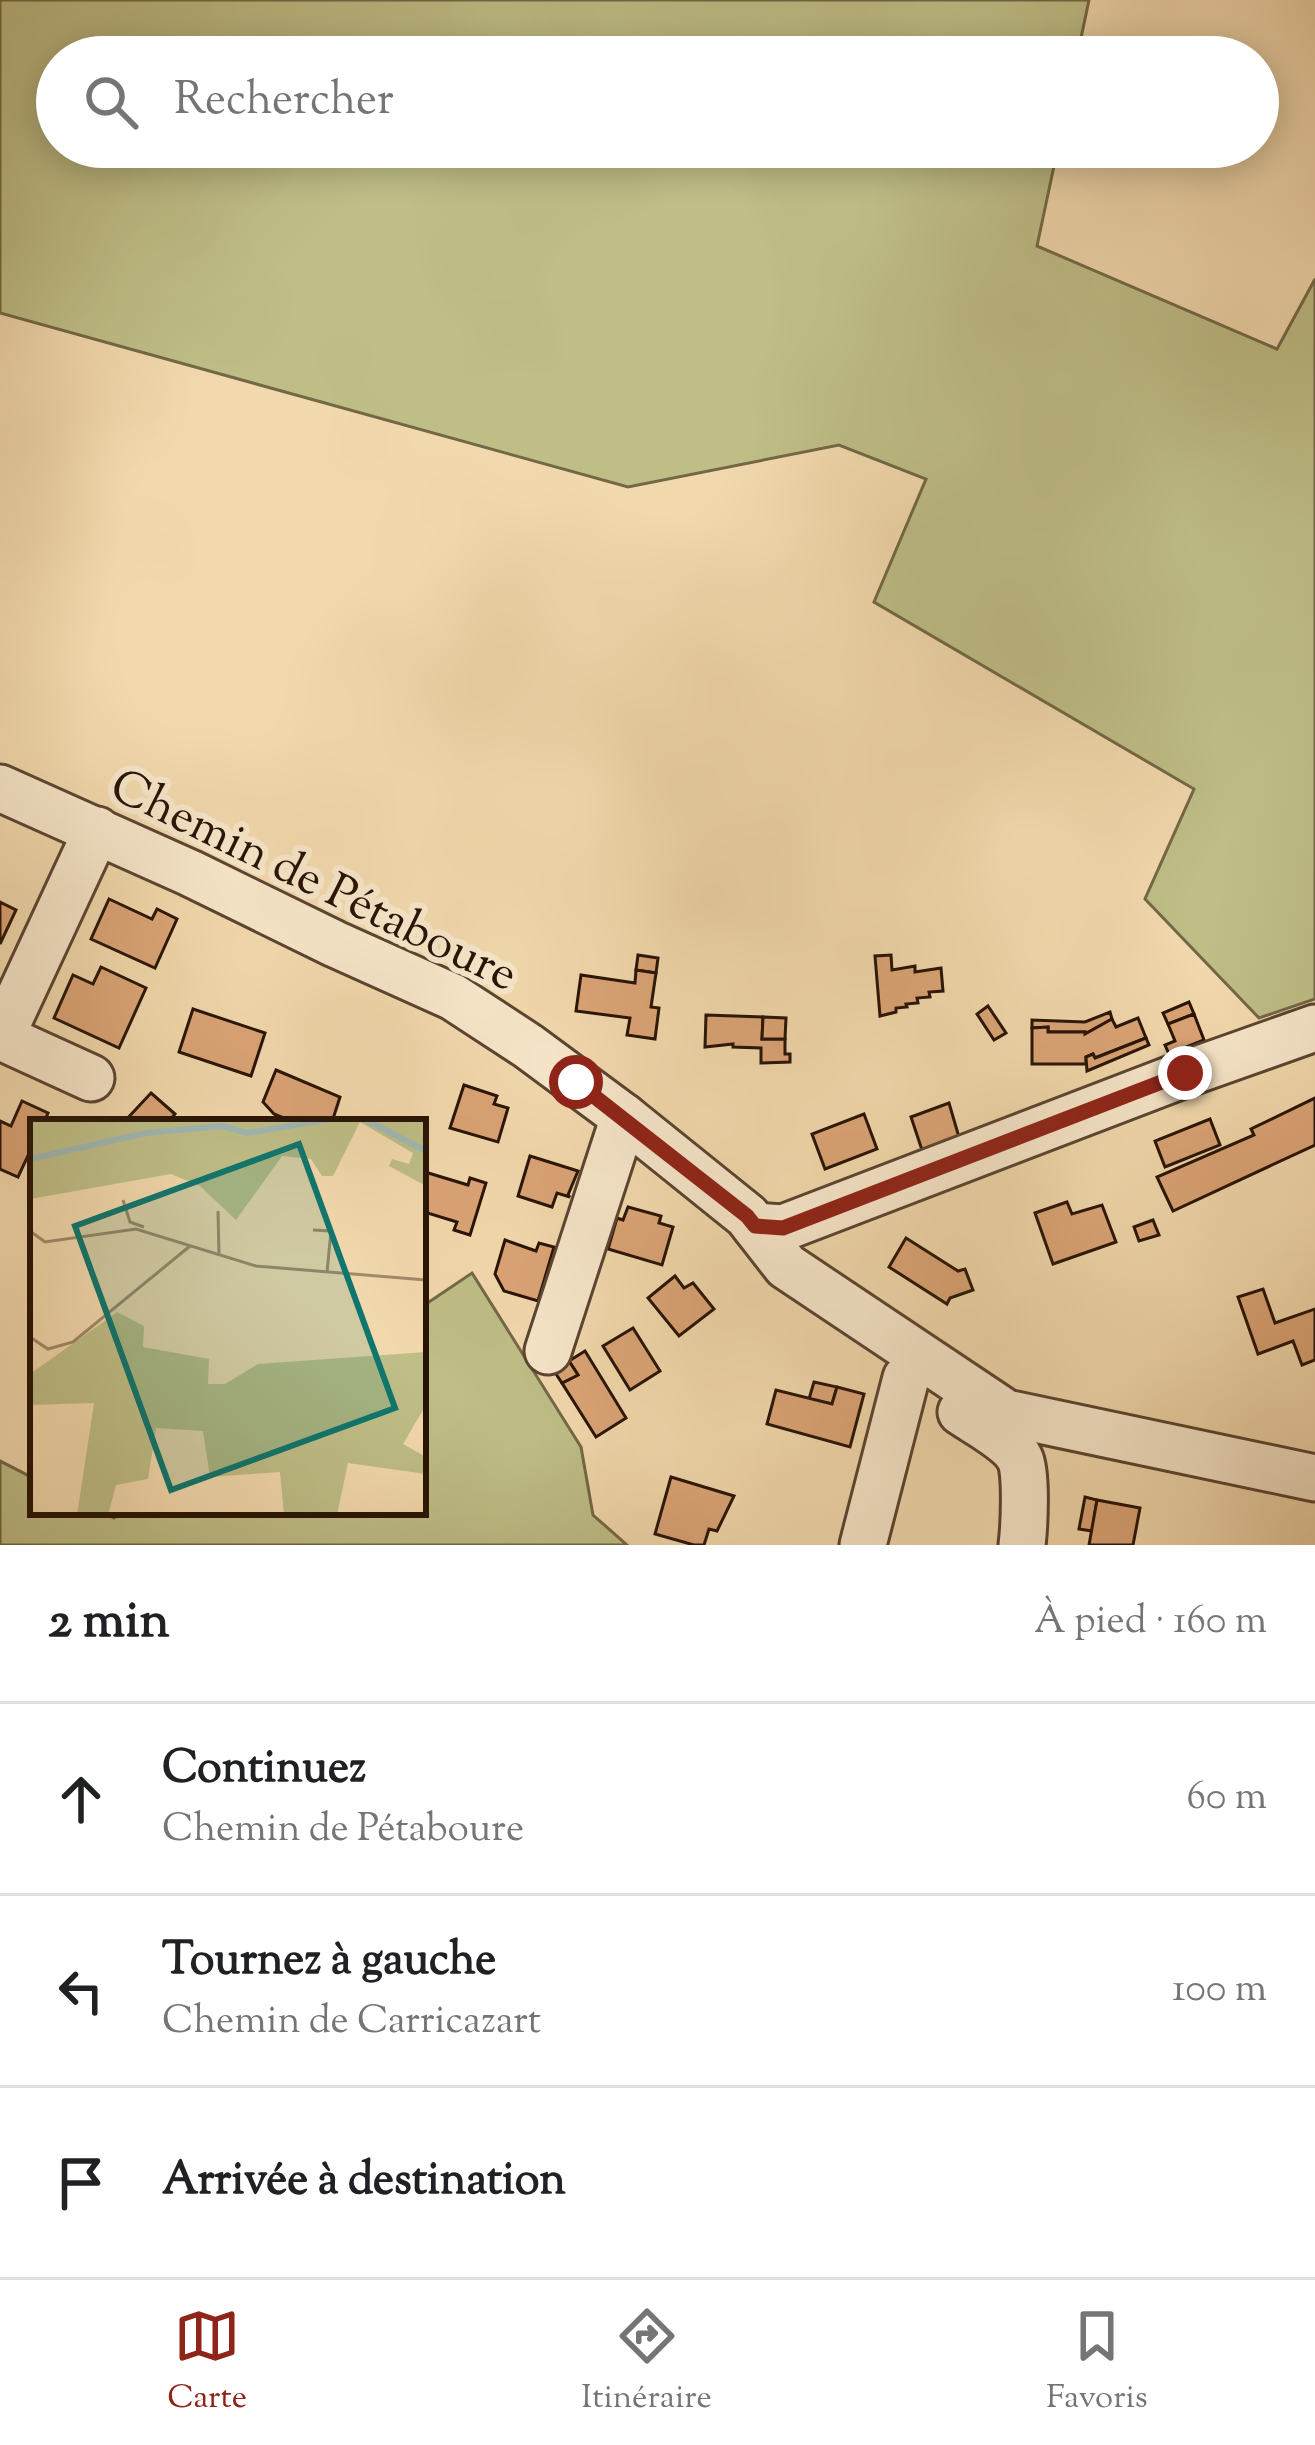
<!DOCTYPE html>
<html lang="fr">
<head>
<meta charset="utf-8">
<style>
	body { margin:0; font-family:"Sorts Mill Goudy",serif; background:#f2f2f2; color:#202124 }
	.stop { position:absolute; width:36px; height:36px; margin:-27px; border:9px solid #8f2418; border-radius:50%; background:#fff }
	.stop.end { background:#8f2418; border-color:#fff; box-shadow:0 3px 12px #0008 }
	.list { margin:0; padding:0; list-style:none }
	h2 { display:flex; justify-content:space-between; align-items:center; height:156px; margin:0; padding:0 48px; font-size:51px }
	h2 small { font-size:39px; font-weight:400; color:#757577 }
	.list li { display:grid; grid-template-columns:78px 1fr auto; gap:36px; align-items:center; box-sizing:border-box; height:192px; padding:0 48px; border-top:3px solid #e0e0e0 }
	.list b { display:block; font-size:45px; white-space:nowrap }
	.list p { margin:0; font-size:39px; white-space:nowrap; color:#757577 }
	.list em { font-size:39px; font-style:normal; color:#757577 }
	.icon { flex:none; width:66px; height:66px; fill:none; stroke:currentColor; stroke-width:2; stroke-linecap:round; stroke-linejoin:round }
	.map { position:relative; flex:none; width:1315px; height:1545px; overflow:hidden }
	.search { position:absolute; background:#fff; box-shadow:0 6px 30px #0003; left:36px; right:36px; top:36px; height:132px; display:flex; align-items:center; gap:30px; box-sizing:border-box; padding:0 42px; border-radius:66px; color:#757577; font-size:45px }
	.sheet { height:732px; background:#fff }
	nav { display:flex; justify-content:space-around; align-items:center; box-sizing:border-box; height:168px; border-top:3px solid #e0e0e0; background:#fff; font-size:33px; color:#757577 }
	nav a { display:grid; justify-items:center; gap:6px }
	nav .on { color:#8f2418 }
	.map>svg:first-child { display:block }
	.green { fill:#bfbe87; stroke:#736846; stroke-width:3 }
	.building { fill:#dba476; stroke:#271306; stroke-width:3 }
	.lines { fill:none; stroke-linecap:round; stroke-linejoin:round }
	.minor-casing { stroke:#5a4430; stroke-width:51 }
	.minor { stroke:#f7e6ca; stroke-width:45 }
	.route { stroke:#8f2418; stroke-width:15 }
	.labels { text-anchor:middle; stroke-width:12; stroke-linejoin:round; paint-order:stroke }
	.street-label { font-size:48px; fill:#271306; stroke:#f7e6ca }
	.inset-river { fill:none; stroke:#9fb8b4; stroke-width:6 }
	.inset-road { fill:none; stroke:#a18a6a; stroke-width:3 }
	.view { fill:#0f766e; fill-opacity:0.15; stroke:#0f766e; stroke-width:6 }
	.inset-edge { fill:none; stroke:#271306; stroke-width:6 }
</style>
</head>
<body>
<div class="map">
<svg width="1315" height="1545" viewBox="0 0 1315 1545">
	<rect width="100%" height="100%" fill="#f2d9ad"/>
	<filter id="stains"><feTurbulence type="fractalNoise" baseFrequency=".00167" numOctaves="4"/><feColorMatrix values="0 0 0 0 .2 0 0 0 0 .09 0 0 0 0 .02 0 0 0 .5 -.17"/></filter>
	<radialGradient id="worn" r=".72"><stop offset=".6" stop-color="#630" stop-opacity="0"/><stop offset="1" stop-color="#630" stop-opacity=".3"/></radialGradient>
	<!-- green -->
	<g class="green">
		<polygon points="0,0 1089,0 1077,57 57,57 57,147 1058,147 1037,246 1277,349 1315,279 1315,999 1259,1018 1145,899 1194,789 874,602 926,479 839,445 628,487 0,313"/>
		<polygon points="472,1273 581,1447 593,1515 627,1545 0,1545 0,1461 33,1478 33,1512 102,1512 114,1518 123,1512 423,1512 423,1306"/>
	</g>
	<!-- building -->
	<g class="building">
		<polygon points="109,899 152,919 157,909 177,919 155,968 91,939"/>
		<polygon points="0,902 16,910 0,944"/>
		<polygon points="638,955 658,958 656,973 636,970"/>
		<polygon points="891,955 892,970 915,966 915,972 941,968 943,991 929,992 930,997 917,998 918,1003 906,1004 907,1007 896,1008 896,1012 880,1016 875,956"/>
		<polygon points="101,967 146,988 119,1048 54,1018 73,975 93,984"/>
		<polygon points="636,970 656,973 651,1007 659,1008 655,1039 627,1035 630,1018 576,1011 581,975 635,983"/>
		<polygon points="1189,1002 1194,1014 1168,1024 1163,1013"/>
		<polygon points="988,1006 1006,1033 994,1040 977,1014"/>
		<polygon points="193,1009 265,1033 251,1076 179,1052"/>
		<polygon points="1110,1012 1112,1019 1085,1034 1085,1032 1048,1032 1048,1027 1032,1028 1032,1020 1085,1022"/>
		<polygon points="1194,1014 1204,1040 1169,1054 1165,1045 1175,1041 1168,1024"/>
		<polygon points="706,1015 763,1017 762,1039 785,1039 785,1054 790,1054 790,1062 761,1063 761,1048 733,1047 733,1044 705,1047"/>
		<polygon points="763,1017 786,1018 785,1039 762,1039"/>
		<polygon points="1138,1018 1146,1038 1095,1058 1093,1054 1086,1057 1086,1064 1032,1064 1032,1028 1048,1027 1048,1032 1085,1032 1085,1034 1112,1019 1116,1027"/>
		<polygon points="1146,1038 1149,1045 1087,1071 1086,1057 1093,1054 1095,1058"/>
		<polygon points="276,1070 340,1097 332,1122 293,1122 274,1114 263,1102"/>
		<polygon points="464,1085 497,1096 494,1104 508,1108 498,1142 450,1128"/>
		<polygon points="151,1093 175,1114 168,1122 124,1122"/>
		<polygon points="1315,1098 1315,1145 1173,1211 1157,1177 1254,1135 1251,1129"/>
		<polygon points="22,1101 48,1113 44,1122 33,1122 33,1145 18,1177 0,1169 0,1121 11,1126"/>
		<polygon points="949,1103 959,1137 922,1150 911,1117"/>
		<polygon points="864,1114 877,1149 825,1169 812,1134"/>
		<polygon points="1210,1119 1220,1145 1165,1167 1155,1141"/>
		<polygon points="530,1156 578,1171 568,1195 570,1197 557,1193 552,1207 518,1196"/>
		<polygon points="425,1172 468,1185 470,1178 486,1183 470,1235 454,1230 457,1222 424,1212 423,1180"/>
		<polygon points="1067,1202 1072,1214 1102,1205 1116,1242 1053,1264 1035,1213"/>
		<polygon points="628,1207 661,1216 659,1223 673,1227 662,1265 608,1249 617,1218 623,1220"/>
		<polygon points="1153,1220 1159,1235 1139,1241 1134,1227"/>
		<polygon points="906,1238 958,1271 965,1269 973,1290 950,1298 947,1304 889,1267"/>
		<polygon points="505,1240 536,1251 539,1243 554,1247 538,1301 504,1291 495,1274"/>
		<polygon points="675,1276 684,1288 693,1283 714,1309 679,1336 648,1298"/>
		<polygon points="1263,1289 1275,1323 1315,1309 1315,1360 1302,1365 1293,1341 1258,1354 1238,1297"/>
		<polygon points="633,1328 660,1371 630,1390 603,1346"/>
		<polygon points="585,1351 626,1418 596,1437 562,1383 578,1375 569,1361"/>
		<polygon points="569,1361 578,1375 562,1383 554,1371"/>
		<polygon points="814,1382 837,1387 832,1404 809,1399"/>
		<polygon points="837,1387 864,1394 850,1447 767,1424 776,1390 832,1404"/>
		<polygon points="671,1477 734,1496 717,1531 709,1529 704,1545 694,1545 655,1534"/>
		<polygon points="1085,1497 1097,1500 1092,1531 1079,1529"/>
		<polygon points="1097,1500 1140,1508 1133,1545 1089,1545"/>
	</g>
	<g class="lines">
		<defs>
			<g id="minor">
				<polyline points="0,788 190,873 335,944 453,997 528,1046 624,1117 747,1216 786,1266 1006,1413 1315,1478"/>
				<polyline points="91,1078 1,1037 97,830"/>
				<polyline points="755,1226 783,1228 1185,1074 1315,1028"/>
				<polyline points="548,1351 624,1117"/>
				<path d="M961 1412C977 1423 1012 1441 1020 1459 1027 1473 1024 1529 1022 1545"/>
				<polyline points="863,1545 906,1378"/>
			</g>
		</defs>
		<!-- minor casing -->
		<use href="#minor" class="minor-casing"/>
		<!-- minor -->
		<use href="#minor" class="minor"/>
	</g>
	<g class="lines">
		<!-- route -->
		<polyline class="route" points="576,1082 747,1216 755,1226 783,1228 1185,1073"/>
	</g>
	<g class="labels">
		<!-- street labels -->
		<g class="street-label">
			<text transform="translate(315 878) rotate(26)" y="17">Chemin de Pétaboure</text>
		</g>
	</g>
	<!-- overview -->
	<g transform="translate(30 1119)">
		<rect width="396" height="396" fill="#f2d9ad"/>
		<path d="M0 0H396V67L359 47 362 40 379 45 383 34 330 3 303 57H292L281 40 252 37 206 101 170 67 141 55 0 80ZM87 193 114 207 113 228 179 240 178 265H195L228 245 396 233V286L373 325 396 338V355L318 344 307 396H254L250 353 180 358 173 312 126 309 118 360 86 366 78 396H47L64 284 0 286V255Z" fill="#bfbe87"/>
		<path class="inset-river" d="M334 0 396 32M0 40 116 14 192 7 217 14 301 0"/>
		<path class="inset-road" d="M93 81 100 103 114 108M188 92 189 137M283 111 301 112 297 153M0 112 15 123 106 110 226 147 396 161M0 218 18 230 43 223 160 127"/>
		<path class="view" d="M269 25 365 289 141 371 45 107Z"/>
		<rect width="396" height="396" class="inset-edge"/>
	</g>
	<rect width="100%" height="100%" filter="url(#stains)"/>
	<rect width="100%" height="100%" fill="url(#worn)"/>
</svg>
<div class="stop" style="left:576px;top:1082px"></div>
<div class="stop end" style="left:1185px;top:1073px"></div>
<div class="search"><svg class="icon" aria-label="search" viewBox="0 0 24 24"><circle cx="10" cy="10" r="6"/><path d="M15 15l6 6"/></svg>Rechercher</div>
</div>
<section class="sheet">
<h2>2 min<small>À pied · 160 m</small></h2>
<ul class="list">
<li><svg class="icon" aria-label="ahead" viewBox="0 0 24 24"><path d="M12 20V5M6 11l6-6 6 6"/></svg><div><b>Continuez</b><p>Chemin de Pétaboure</p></div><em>60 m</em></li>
<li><svg class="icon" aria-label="left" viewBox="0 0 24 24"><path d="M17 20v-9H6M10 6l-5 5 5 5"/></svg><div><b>Tournez à gauche</b><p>Chemin de Carricazart</p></div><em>100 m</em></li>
<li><svg class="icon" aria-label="arrive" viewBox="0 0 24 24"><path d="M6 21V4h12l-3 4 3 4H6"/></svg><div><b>Arrivée à destination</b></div></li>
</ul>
</section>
<nav>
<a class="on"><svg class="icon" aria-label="map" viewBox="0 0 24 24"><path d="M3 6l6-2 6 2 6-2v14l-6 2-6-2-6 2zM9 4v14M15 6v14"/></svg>Carte</a>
<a><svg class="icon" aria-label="directions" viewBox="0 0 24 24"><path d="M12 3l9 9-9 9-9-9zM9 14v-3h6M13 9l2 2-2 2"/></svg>Itinéraire</a>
<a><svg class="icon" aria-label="saved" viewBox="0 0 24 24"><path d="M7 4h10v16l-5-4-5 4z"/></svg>Favoris</a>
</nav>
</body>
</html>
